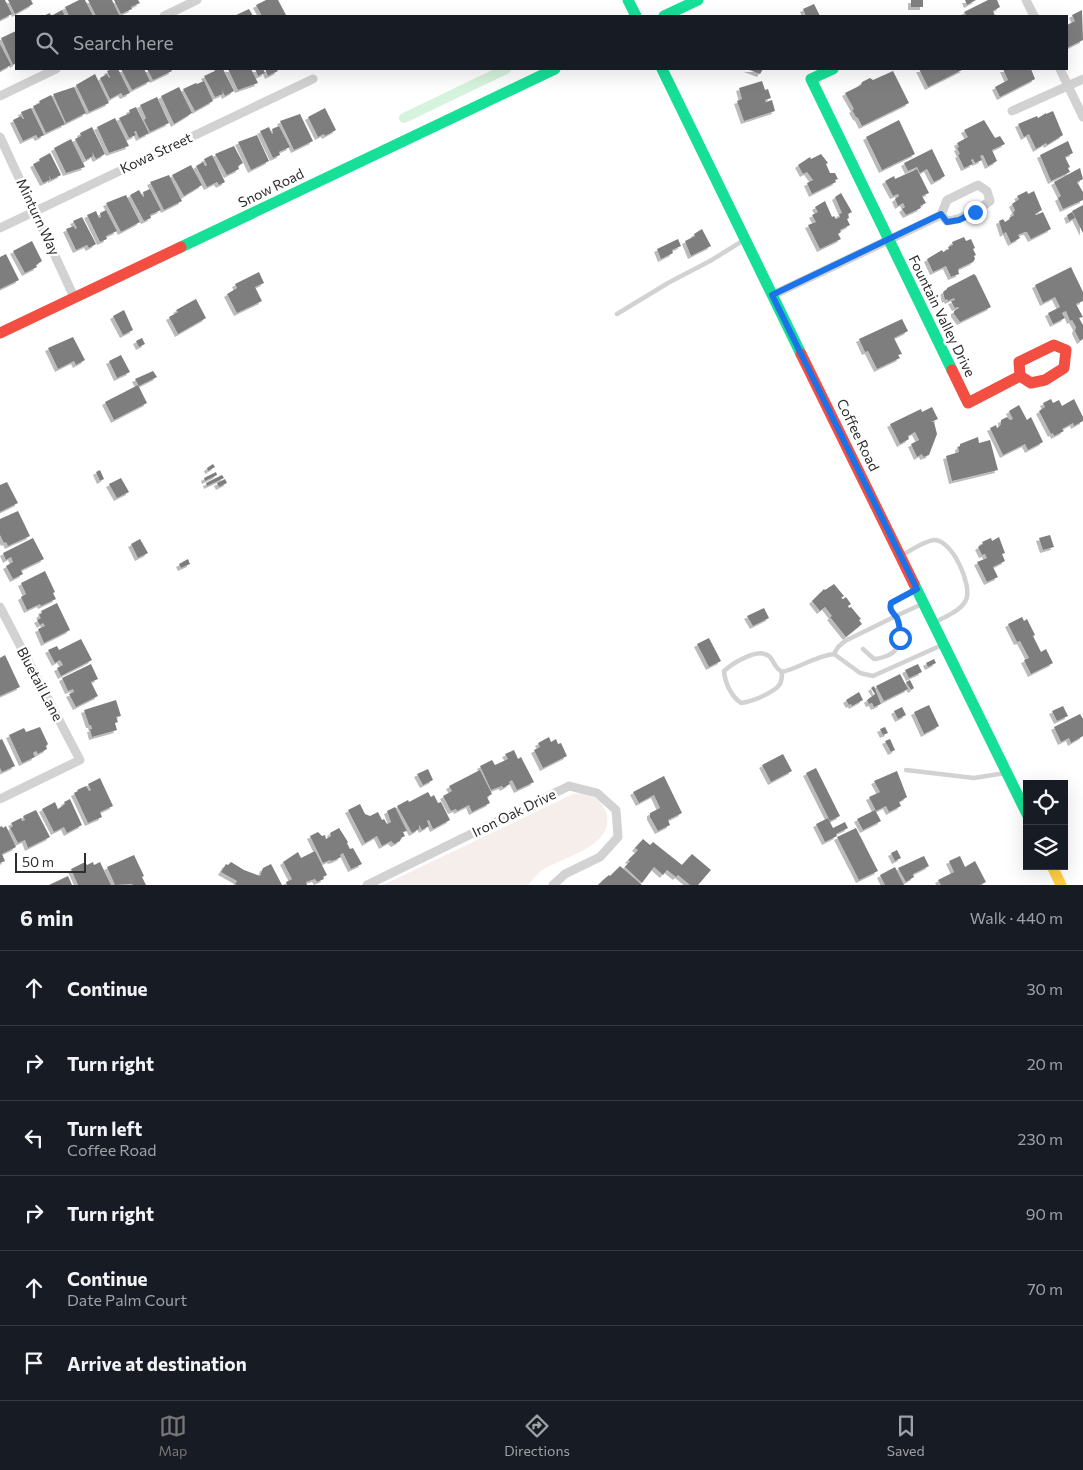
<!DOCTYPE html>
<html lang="en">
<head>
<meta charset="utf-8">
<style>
	body { margin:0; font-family:Commissioner,sans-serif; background:#242831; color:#f1f3f6 }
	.controls { position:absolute; right:15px; bottom:15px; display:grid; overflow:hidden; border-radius:0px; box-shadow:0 5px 20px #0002 }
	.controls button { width:45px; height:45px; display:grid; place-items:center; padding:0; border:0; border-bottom:1px solid #363941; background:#171b24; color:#f1f3f6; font:25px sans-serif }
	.scale { position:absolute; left:15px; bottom:12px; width:71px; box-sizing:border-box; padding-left:5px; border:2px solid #2d2d2d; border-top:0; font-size:14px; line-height:18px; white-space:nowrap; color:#2d2d2d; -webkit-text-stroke:4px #fff; paint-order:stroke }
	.stop { position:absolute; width:15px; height:15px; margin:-11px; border:4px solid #1a73e8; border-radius:50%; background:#fff }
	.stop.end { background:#1a73e8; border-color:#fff; box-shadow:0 1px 5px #0008 }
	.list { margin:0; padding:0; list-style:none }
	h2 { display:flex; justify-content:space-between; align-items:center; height:65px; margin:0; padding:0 20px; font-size:21px }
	h2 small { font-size:16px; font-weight:400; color:#9ea1a6 }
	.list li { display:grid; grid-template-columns:32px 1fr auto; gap:15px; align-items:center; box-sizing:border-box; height:75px; padding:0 20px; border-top:1px solid #363941 }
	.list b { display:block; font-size:19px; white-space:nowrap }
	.list p { margin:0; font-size:16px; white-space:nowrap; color:#9ea1a6 }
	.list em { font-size:16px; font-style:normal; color:#9ea1a6 }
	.icon { flex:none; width:28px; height:28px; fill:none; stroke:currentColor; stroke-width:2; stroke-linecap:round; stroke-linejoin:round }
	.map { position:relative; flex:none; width:1083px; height:885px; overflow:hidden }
	.search { position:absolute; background:#171b24; box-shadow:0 5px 20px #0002; left:15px; right:15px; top:15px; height:55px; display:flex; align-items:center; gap:12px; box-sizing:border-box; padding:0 18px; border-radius:0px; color:#9ea1a6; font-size:19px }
	.sheet { height:515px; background:#171b24 }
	nav { display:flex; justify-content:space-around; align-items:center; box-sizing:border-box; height:70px; border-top:1px solid #363941; background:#171b24; font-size:14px; color:#9ea1a6 }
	nav a { display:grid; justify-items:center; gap:2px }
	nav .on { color:#767676 }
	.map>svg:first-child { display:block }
	.green { fill:#f5eeea }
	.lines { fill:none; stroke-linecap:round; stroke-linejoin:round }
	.canal { stroke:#d5f3dd; stroke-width:10 }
	.building { fill:#7e7e7e; filter:url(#shadow) }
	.lane { stroke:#d2d2d2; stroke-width:4.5 }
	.street { stroke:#d2d2d2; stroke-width:9 }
	.fast { stroke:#16e098; stroke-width:11 }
	.slow { stroke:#ffcf43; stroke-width:11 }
	.jam { stroke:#f24e42; stroke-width:11 }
	.route { stroke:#1a73e8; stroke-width:6 }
	.labels { text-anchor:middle; stroke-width:5; stroke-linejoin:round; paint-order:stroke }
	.street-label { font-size:14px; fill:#2d2d2d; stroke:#fff }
</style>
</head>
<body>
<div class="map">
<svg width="1083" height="885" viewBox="0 0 1083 885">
	<defs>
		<filter id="shadow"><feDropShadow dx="-3" dy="3" stdDeviation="0" flood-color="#0004"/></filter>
	</defs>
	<rect width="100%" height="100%" fill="#fff"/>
	<!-- green -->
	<path class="green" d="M584 793C594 796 602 801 606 812 617 846 562 857 541 871 536 875 532 881 528 885H383L573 794Z"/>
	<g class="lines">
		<!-- canal -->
		<polyline class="canal" points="404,118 506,69"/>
	</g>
	<!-- building -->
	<g class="building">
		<polygon points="0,0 5,0 12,14 0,20"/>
		<polygon points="8,0 31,0 33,4 15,14"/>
		<polygon points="79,0 85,0 93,16 69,16 65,7"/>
		<polygon points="88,0 112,0 119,15 96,16"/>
		<polygon points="114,0 138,0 140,3 131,7 132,9 121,14"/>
		<polygon points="266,0 278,0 286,15 262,16 256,5"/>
		<rect x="911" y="0" width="12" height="7"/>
		<polygon points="965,0 976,0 967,5"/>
		<polygon points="988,0 997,0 1000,7 993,11 995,16 967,16 964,12"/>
		<polygon points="814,4 820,16 806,16 803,9"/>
		<polygon points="249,9 253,16 234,16"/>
		<polygon points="62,10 65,16 43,16 50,13 51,16"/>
		<polygon points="1082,10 1083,40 1067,48 1067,25 1075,21 1072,15"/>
		<polygon points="16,31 16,63 13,65 1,38"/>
		<polygon points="0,44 11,65 0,71"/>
		<polygon points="112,69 118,69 130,93 123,96 121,93 110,99 100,78 107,74 109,78 110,77 107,71"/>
		<polygon points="121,69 144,69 150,81 132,90"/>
		<polygon points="147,69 171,69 172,71 153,80"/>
		<polygon points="214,69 223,69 234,91 225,96 222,90 223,94 215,97 204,76 215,71"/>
		<polygon points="228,69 251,69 258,83 238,90"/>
		<polygon points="255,69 263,69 265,73 258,76"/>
		<polygon points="265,69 276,69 278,71 268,76"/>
		<polygon points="747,69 763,69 760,74"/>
		<polygon points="919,69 964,69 928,87"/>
		<polygon points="1003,69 1031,69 1035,79 1000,97 995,87 1008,80"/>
		<polygon points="893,71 909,103 862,126 858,118 856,117 852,110 854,109 845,93 861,85 862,82 870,78 873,80"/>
		<polygon points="95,74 109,103 89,112 76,85"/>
		<polygon points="204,81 213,101 195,111 183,89 196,83 197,84"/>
		<polygon points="762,81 765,90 768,89 771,98 765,100 766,102 772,100 775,111 744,121 737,101 742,99 739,88"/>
		<polygon points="74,87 86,113 66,123 53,94"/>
		<polygon points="179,87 192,113 174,124 161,96"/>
		<polygon points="51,95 65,124 46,133 33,106 40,103 39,101"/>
		<polygon points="157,97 169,123 150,132 144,120 146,118 140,105"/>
		<polygon points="136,107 149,133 139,138 136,131 134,132 136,135 129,138 119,118 130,113 129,110"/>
		<polygon points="31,108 44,135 38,138 36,135 23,141 13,120 21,116 23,119 24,119 21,112"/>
		<polygon points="325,108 336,130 325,136 324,134 318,137 308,117"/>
		<polygon points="1053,111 1063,135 1047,145 1046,143 1036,149 1029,134 1024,137 1018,124 1037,116 1038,118 1046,113 1046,114"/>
		<polygon points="300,114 313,141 294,150 280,121"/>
		<polygon points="115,118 129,146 109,153 97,127"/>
		<polygon points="899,120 915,154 882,170 866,137"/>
		<polygon points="984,120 995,138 1000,136 1005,144 992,150 997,161 988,166 983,155 980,156 982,160 975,163 973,159 971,160 973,164 964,168 958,155 960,154 957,148 959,147 957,143 968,137 964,130"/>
		<polygon points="279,126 290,147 279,152 280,155 273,158 260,131 269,127 272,134 273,133 272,129"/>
		<polygon points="92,127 105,154 96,159 92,152 93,156 86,160 75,139 81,136 80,133"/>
		<polygon points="257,135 269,161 251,170 238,142"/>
		<polygon points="71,139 85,167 66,173 54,148"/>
		<polygon points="1068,141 1073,153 1065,157 1070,167 1068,168 1070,172 1051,181 1040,155"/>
		<polygon points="234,146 243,163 238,166 239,169 227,175 215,154"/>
		<polygon points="932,149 945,176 934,182 927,169 920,173 917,167 908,171 904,163"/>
		<polygon points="50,153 61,175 51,180 49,175 50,180 43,183 33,164 40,161 39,159"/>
		<polygon points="821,154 828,163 826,164 830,173 835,173 838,179 835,180 836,182 812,194 807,183 813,180 807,172 803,174 798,165 810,157 811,159"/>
		<polygon points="212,155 225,182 219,185 217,182 207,187 196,166 203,162 205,166 207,165 204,159"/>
		<polygon points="191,165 202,185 184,196 172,175"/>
		<polygon points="1080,168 1083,179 1077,182 1083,192 1083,200 1063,209 1058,198 1061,196 1054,182"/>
		<polygon points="917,169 929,193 922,196 926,203 920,206 921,208 906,215 902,209 905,207 903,203 898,206 895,199 899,196 898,194 893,196 885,181 894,176 895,179"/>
		<polygon points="169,175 182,201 164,210 150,182"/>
		<polygon points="150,189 161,210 150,215 151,218 144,221 130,195 139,190 143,197 144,196 143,192"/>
		<polygon points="1027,191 1028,194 1034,191 1042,210 1035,214 1036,215 1043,212 1051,229 1031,239 1027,232 1025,232 1018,235 1020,238 1011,243 1006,232 1003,234 999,221 1003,219 1005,222 1010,219 1009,218 1014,215 1013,213 1015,210 1012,204 1019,199 1017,196"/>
		<polygon points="841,193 852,212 848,214 849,218 847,219 850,225 840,230 841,232 838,234 841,239 820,249 808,225 816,222 812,215 818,212 815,207 825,201 832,217 834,216 836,219 840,217 839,214 842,213 835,197"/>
		<polygon points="126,195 140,222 121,232 106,203"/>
		<polygon points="1083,205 1083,233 1072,211"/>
		<polygon points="106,210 117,231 106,236 107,239 100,242 87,215 96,211 99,218 101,217 100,213"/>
		<polygon points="1072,212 1075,218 1069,221 1067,215"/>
		<polygon points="82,217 96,244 89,248 87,245 76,250 66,229 74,226 75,229 77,228 73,221"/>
		<polygon points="702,229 711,246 691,256 685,241 695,236 694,234"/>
		<polygon points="964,237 966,241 971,239 975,248 973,249 976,255 974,256 975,259 973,262 958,269 959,274 951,277 946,266 933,272 927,259 942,250 943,252 949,249 948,247 953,245 952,242"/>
		<polygon points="678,239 681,246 672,250 673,253 661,259 657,249"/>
		<polygon points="32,241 42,261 36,265 37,267 25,273 13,251"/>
		<polygon points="6,254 19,280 0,289 0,257"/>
		<polygon points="1071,267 1083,292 1083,301 1076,304 1083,317 1079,318 1083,325 1083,339 1080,341 1075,331 1076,327 1072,320 1070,321 1066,311 1062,313 1065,318 1053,324 1048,313 1060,307 1055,297 1043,303 1035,285"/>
		<polygon points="259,272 264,283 255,287 262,301 237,313 227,294 237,288 235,284"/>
		<polygon points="974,274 976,276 991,307 960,322 954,314 954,311 959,308 958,307 955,308 951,301 955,300 954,298 948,301 947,299 945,300 943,292 947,289 947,288"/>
		<polygon points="196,299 206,318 178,334 169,317 178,312 176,310"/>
		<polygon points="124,310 133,330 123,335 113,316"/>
		<polygon points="902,319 908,331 894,338 902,354 898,355 900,358 877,369 868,351 865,352 859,339"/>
		<polygon points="73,337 85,360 76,365 74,361 58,369 48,348"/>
		<polygon points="142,338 145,344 139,347 136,341"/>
		<polygon points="121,355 130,372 117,378 109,361"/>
		<polygon points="153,371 157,377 139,386 135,379"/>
		<polygon points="138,385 147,403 114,420 105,402"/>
		<polygon points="1051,399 1053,403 1059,400 1062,406 1074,399 1083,417 1083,421 1074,426 1073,423 1062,429 1064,431 1054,436 1053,433 1051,434 1039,411 1045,407 1043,403"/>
		<polygon points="1019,405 1027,420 1031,417 1043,442 1028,450 1025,444 1003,455 990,428 996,425 997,428 999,427 1001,424 1001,420 1007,417 1010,420 1013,419 1009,411"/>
		<polygon points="932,407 938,419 931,422 934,422 937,434 929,455 923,457 922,454 917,457 911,444 919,440 915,432 908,436 909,439 900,444 890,424 921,409 922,412"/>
		<polygon points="978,437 979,443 990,440 998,470 952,481 946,456 959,452 958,447 960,446 960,444"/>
		<polygon points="213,464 215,467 208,471 207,468"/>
		<polygon points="100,470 104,479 100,481 96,472"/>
		<polygon points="216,472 217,475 205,481 204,478"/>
		<polygon points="222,475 224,478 207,486 206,483"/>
		<polygon points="121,478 129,492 117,498 109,484"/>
		<polygon points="225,479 227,483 219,487 217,483"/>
		<polygon points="7,482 18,503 0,512 0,485"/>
		<polygon points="18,511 30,536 8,546 6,542 4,543 0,535 0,519"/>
		<polygon points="1050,535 1054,547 1043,550 1039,538"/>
		<polygon points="999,537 1005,553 1002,554 1005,561 993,567 998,577 987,582 977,562 987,558 985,554 982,555 978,547 983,544 982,542 991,538 992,541"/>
		<polygon points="33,538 44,559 21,570 23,574 13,579 6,566 13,562 11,557 6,560 3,553"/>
		<polygon points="140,539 148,553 138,558 131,544"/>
		<polygon points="188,559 190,564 181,568 179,564"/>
		<polygon points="45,571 55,592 53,593 56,599 41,606 40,604 27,610 21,597 26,594 21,583"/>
		<polygon points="834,584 844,596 841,598 843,599 846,597 851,604 848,606 849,608 851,607 861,619 859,620 862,624 846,637 830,617 832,616 825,607 820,611 812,601 824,589 825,590"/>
		<polygon points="57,603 70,630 44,643 38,629 45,626 43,623 40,625 37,620 41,618 39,615 42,613 41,611"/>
		<polygon points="764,608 769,618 753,626 747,616"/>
		<polygon points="1022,617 1024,621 1027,619 1035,635 1033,636 1041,652 1046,649 1053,663 1031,674 1024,660 1029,658 1020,641 1017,642 1008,624"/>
		<polygon points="709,638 721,661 709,667 697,644"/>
		<polygon points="81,639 92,660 61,676 57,668 63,665 60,660 55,663 48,650 57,646 59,650"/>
		<polygon points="5,655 20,687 0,696 0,658"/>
		<polygon points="934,659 936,663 928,667 926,663"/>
		<polygon points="91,664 98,679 91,682 98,696 76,707 69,694 74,692 73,689 68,691 62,678"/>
		<polygon points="918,664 922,672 909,678 905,670"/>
		<polygon points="900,674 908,689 884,701 876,686"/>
		<polygon points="910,680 914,688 911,690 906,682"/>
		<polygon points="874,686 881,704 874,707 872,703 869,704 867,700 875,694 871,688"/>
		<polygon points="859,692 863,700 852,706 851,704 849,705 846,700"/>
		<polygon points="116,700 121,716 116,717 118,722 115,723 117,730 92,737 90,729 92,729 91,725 89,725 84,710"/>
		<polygon points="929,705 939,726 924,734 914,712"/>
		<polygon points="1063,706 1068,716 1057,721 1052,711"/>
		<polygon points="902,707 906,715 898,719 894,711"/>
		<polygon points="1080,714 1083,719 1083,736 1071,743 1069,738 1061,742 1054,727"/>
		<polygon points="40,727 48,744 46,746 47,749 38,754 36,751 33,753 35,757 22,763 9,735 24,728 26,732"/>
		<polygon points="885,727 888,733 883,735 880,729"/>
		<polygon points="549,737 551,742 556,739 558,744 561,743 567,756 543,768 534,750 540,747 538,743"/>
		<polygon points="2,739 15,766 2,772 0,768 0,740"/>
		<polygon points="890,739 895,750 891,752 885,741"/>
		<polygon points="514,750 518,759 521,757 534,782 517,790 512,780 509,782 510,784 503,788 502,786 491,790 480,766 492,760 495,765 508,759 505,754"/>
		<polygon points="783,754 792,771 771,782 762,765"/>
		<polygon points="816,768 840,816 830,821 806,773"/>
		<polygon points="428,769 433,780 423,785 417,774"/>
		<polygon points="480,770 492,794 487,797 490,803 472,812 469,805 457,811 456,809 451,811 443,796 452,791 449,786"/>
		<polygon points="897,771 907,797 899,802 901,806 889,812 886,806 876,811 869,797 880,792 874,781"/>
		<polygon points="664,776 682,813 668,820 670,825 658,831 650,817 650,813 660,808 654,795 639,803 633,792"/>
		<polygon points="100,778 113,806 100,812 102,817 88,823 74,793 78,791 77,790 86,786 89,791 91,790 88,784"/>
		<polygon points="428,792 431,797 434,795 438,803 441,802 450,820 433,829 429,820 427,821 429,826 422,830 419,825 419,829 412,833 397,806 408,800 409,802"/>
		<polygon points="70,799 82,825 67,833 64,827 54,832 42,809 55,802 58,809 65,804 64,802"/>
		<polygon points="360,804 365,814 370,816 378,812 382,820 384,819 387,824 391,822 387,811 395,807 407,831 403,832 405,836 401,838 400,841 394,844 391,841 382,846 377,836 365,843 348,810"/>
		<polygon points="36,810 50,837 28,848 25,840 18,843 10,828 13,826 11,823 21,818 22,821 25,820 23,816"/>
		<polygon points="875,810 881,821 863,830 857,819"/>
		<polygon points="828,818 833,828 845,822 848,828 836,834 837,836 825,842 816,824"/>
		<polygon points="2,826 3,828 6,826 16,847 2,854 5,861 0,863 0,827"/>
		<polygon points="339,828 348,842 347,843 350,849 353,848 362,864 351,869 343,853 340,855 341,857 335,860 331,861 330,860 323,863 310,836 318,832 322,836 325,835 326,839 331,836 330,833"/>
		<polygon points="856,828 878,871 859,880 837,837"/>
		<polygon points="643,839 650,845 653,842 682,865 692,854 711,870 698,885 690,885 678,875 676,877 667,870 663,875 654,867 642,883 625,867 630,861 628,860 638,850 635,848"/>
		<polygon points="897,850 901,858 895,861 891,853"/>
		<polygon points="315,851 327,875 323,877 324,879 317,882 315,879 306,882 307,885 287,885 286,882 292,879 283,862 298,852 301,858"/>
		<polygon points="134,855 144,876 142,877 146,885 133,885 132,884 115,885 107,867"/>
		<polygon points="924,856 929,866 913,874 914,877 906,882 898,868"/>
		<polygon points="960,856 965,867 975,861 986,882 980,885 941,885 938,880 954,872 949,861"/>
		<polygon points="85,862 87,865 93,862 94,865 100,862 111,885 78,885 71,869"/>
		<polygon points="231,862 244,870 260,876 263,868 271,864 282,885 237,885 235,884 237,881 221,872 226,864 228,865"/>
		<polygon points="620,866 642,885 598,885 603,880 609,875 610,876"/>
		<polygon points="895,867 904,885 885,885 880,875"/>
		<polygon points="68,876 72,885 49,885"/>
	</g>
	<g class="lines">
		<!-- lane -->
		<g class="lane">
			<polyline points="617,314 668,283 710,261 744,240"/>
			<path d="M902 555C912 550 924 541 934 540 952 539 973 586 966 600 961 611 944 617 934 623"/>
			<path d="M915 590 891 603C889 609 891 612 896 616L922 604"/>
			<path d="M834 654 838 647 845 641 896 616C900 629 905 647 889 655 884 657 879 659 874 659L863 649"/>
			<path d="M782 672C782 676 782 680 780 684 774 693 751 702 741 703 731 696 725 683 724 671 733 663 760 646 770 657 775 663 774 667 782 672 800 668 815 656 834 654L860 673 873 676 942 645"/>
			<polyline points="906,770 974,778 1005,773"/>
		</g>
		<!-- street -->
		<g class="street">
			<polyline points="1026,0 1034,16"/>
			<polyline points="164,16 197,0"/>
			<polyline points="1060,69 1083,117"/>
			<polyline points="0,96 56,69"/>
			<polyline points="1012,111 1083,79"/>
			<polyline points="0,137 74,297"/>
			<polyline points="0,228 313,79"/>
			<path d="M773 295 941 215 947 200 978 185 987 191 990 201C976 211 964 219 947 221L941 215"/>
			<polyline points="0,607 80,760 0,799"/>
			<polyline points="367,885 569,786 597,793 616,810 618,837 600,857 565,874 553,885"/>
		</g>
		<!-- fast -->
		<g class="fast">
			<polyline points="628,0 636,16"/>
			<polyline points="664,16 698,0"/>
			<polyline points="662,69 801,354"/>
			<polyline points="833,69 811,79 952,370"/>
			<polyline points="181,247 555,69"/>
			<polyline points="914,584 1027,814"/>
		</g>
		<!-- slow -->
		<polyline class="slow" points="1052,866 1061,885"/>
		<!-- jam -->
		<g class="jam">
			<polyline points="0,333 181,247"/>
			<polyline points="801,354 914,584"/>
			<polyline points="952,370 968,403 1020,376 1019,362 1054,345 1066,350 1064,368 1045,380 1031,383 1020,376"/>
		</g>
	</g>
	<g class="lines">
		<!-- route -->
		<path class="route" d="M900 638C900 631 900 624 897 618 893 612 889 611 891 603L917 589 772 295 941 214 947 222 959 220 975 212"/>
	</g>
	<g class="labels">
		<!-- street labels -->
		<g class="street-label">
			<text transform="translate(156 153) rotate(-25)" y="5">Kowa Street</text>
			<text transform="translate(271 188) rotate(-26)" y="5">Snow Road</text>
			<text transform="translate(38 217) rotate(65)" y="5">Minturn Way</text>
			<text transform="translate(942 316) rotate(64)" y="5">Fountain Valley Drive</text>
			<text transform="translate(858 435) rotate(64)" y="5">Coffee Road</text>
			<text transform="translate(40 684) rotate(62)" y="5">Bluetail Lane</text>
			<text transform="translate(514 813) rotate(-26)" y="5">Iron Oak Drive</text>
		</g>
	</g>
</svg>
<div class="controls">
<button><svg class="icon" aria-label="locate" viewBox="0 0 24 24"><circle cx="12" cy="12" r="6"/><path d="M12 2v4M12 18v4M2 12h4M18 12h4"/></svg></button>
<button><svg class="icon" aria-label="layers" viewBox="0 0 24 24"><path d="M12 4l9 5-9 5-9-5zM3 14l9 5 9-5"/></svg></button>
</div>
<div class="scale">50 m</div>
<div class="stop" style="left:900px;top:638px"></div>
<div class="stop end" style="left:975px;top:212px"></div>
<div class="search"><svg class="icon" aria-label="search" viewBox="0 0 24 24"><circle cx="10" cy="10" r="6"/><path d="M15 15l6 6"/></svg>Search here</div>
</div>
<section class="sheet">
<h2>6 min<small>Walk · 440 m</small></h2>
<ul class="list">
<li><svg class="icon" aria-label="ahead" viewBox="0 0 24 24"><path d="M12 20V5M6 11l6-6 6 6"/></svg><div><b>Continue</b></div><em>30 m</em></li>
<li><svg class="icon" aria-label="right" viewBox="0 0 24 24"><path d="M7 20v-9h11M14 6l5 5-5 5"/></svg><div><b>Turn right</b></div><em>20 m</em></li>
<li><svg class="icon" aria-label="left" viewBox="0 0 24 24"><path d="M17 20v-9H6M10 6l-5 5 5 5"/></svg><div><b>Turn left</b><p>Coffee Road</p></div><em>230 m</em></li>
<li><svg class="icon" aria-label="right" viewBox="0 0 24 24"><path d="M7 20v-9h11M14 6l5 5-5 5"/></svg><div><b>Turn right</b></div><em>90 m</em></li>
<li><svg class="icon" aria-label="ahead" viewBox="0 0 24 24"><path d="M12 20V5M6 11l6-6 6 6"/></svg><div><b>Continue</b><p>Date Palm Court</p></div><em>70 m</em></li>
<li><svg class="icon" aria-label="arrive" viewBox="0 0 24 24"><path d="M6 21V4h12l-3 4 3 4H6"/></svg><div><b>Arrive at destination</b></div></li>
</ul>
</section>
<nav>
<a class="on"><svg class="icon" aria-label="map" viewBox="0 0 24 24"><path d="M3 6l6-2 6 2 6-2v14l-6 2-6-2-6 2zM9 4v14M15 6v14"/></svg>Map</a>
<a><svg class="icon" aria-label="directions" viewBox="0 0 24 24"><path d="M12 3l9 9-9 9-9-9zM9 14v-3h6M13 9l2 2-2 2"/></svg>Directions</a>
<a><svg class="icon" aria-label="saved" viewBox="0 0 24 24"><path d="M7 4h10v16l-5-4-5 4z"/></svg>Saved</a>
</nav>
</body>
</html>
